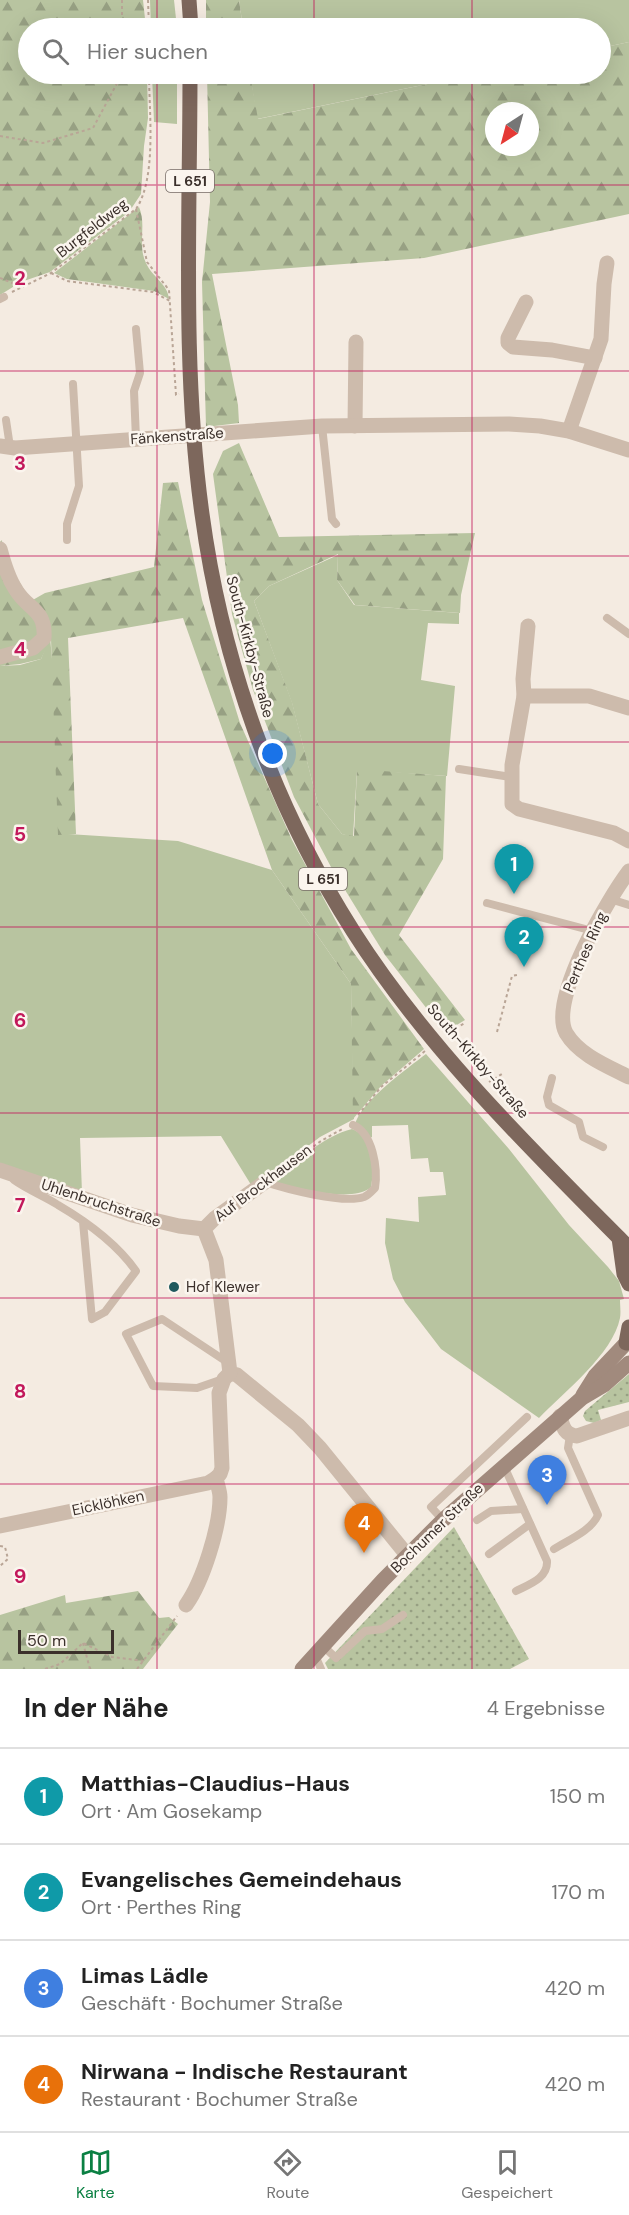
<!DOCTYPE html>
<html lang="de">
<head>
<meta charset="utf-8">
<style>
	body { margin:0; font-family:"DM Sans",sans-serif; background:#f6f6f6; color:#222 }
	.compass { position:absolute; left:485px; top:102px; width:54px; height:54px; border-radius:50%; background:#fff; box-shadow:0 6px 24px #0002; rotate:216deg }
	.scale { position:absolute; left:18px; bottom:15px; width:96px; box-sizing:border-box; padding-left:6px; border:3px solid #3b302b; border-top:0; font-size:16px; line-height:21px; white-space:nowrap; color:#3b302b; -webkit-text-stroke:4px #fbf5ee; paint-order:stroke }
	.you { position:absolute; left:273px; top:754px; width:21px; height:21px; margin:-15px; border:4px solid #fff; border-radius:50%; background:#1a73e8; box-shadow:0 0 0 9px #1a73e833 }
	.badge { display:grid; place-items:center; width:39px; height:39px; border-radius:50%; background:#0b8043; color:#fff; font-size:20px; font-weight:700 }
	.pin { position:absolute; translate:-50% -50px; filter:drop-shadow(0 2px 3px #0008) }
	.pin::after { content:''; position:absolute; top:32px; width:21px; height:18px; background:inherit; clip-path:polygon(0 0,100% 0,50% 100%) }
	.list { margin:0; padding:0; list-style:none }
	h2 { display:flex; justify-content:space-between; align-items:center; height:78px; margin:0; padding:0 24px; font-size:26px }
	h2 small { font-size:20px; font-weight:400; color:#767676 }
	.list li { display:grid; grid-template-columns:39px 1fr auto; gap:18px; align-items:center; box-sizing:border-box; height:96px; padding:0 24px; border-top:2px solid #e0e0e0 }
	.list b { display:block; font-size:22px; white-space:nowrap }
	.list p { margin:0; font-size:20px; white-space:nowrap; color:#767676 }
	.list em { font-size:20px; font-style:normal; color:#767676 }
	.icon { flex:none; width:33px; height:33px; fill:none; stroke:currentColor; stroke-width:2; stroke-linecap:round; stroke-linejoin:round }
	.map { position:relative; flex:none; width:629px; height:1669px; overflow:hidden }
	.search { position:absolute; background:#fff; box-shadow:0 6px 24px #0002; left:18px; right:18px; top:18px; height:66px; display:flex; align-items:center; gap:15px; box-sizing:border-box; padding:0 21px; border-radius:33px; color:#767676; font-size:22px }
	.sheet { height:462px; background:#fff }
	nav { display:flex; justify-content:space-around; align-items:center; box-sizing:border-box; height:84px; border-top:2px solid #e0e0e0; background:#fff; font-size:16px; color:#767676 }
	nav a { display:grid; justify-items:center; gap:3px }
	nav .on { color:#0b8043 }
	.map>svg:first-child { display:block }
	.grass { fill:#b8c4a0 }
	.forest { fill:url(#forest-firs); fill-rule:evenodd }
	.park { fill:url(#park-dots) }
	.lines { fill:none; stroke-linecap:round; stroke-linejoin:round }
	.path { stroke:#b9a596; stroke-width:2; stroke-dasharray:3 3; stroke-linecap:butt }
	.service { stroke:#cdbbac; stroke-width:8 }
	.minor { stroke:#cdbbac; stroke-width:15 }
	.secondary { stroke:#a18a7d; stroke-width:15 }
	.primary { stroke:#7d675c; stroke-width:15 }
	.grid { fill:none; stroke:#c2185b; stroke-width:1.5; stroke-opacity:0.55 }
	.poi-dot { fill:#1f5a5e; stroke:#fbf5ee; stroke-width:2 }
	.labels { text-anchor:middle; stroke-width:5; stroke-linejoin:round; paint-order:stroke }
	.shield { fill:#fbf5ee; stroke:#756b66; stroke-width:1.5 }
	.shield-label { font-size:14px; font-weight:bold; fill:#3b302b }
	.street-label { font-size:15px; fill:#3b302b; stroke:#fbf5ee }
	.poi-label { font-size:15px; fill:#3b302b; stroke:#fbf5ee; text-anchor:start }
	.grid-label { font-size:20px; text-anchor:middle; font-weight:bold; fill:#c2185b; stroke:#fbf5ee; stroke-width:5; stroke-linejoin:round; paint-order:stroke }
</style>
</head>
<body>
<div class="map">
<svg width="629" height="1669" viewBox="0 0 629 1669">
	<defs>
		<pattern id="forest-firs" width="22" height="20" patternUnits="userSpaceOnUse" patternTransform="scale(1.5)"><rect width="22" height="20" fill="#b8c4a0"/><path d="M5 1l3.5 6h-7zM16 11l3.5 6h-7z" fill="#97a083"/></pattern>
		<pattern id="park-dots" width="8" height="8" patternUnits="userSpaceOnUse" patternTransform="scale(1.5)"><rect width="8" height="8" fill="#b8c4a0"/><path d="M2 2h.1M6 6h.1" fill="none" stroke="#97a083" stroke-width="1.8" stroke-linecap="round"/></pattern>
	</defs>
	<rect width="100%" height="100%" fill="#f4ebe1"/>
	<!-- grass -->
	<g class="grass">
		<polygon points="150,0 174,0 177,28 151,28"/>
		<polygon points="239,0 629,0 629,42 601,48 600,28 243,28"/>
		<polygon points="152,74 177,74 177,124 154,122"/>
		<polygon points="250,74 476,74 257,119"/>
		<polygon points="338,555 337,580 354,605 459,613 459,624 428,623 421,680 455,686 447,776 357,770 353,837 342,834 318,804 292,703 254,601 269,586"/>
		<polygon points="50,637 68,834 178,841 272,870 351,984 354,1119 320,1137 253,1188 221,1136 80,1138 82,1193 0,1164 0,666 20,665 41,659"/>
		<path d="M426 1054 509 1149 569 1225 608 1267 619 1281 624 1299 620 1300C620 1305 621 1313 620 1318 613 1354 564 1392 539 1418L441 1349 405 1302 393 1279 385 1243 386 1218 419 1222 418 1197 446 1195 443 1172H430L428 1158 411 1159 408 1125 372 1126V1137L368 1139 355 1125C359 1103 408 1068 426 1054Z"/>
		<path d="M352 1129C372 1136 375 1169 371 1187 354 1203 301 1189 279 1184L277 1181 278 1177C300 1159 324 1136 352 1129Z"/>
	</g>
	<!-- forest -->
	<g class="forest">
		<polygon points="0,0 143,0 146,28 28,28 28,74 147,74 148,118 144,146 141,194 129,212 50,272 21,282 0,295"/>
		<polygon points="206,0 239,0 243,28 206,28"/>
		<path d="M629 42V214L424 258 212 274 238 405 239 423 206 427 202 282 210 202 207 74H250L258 119 476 74H600L601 48ZM494 111H530V147H494Z"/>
		<path d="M139 207C147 225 137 245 146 263 152 277 168 284 169 299L154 291 67 279 54 273Z"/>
		<polygon points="239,443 279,537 475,533 461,595 460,613 355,605 337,580 338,554 269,586 254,601 292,702 318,804 342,834 354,836 357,769 446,776 443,859 399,935 465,1020 445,1032 385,955 331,867 294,797 253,690 232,614 213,474 223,451"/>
		<polygon points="178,482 202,600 240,723 292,840 351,949 424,1049 381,1086 353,1119 351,984 272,870 183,618 68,638 76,834 58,835 51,639 41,659 20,664 0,666 0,542 2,540 3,555 31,601 45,593 154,567 163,483"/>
		<polygon points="138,1591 159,1618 169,1617 178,1624 143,1669 0,1669 0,1615 65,1595 66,1603"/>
	</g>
	<!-- park -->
	<g class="park">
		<polygon points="629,1374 629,1402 598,1410 601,1420 594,1423 586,1421 583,1416 585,1411"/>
		<polygon points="454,1527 529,1659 510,1669 328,1669 325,1663"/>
	</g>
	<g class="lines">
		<!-- path -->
		<g class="path">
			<polyline points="122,0 122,28"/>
			<polyline points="148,0 149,28"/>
			<polyline points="0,136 43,143 93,128 122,74"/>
			<polyline points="136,209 147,262 169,290 176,395 179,394"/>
			<polyline points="51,273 67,281 153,292 170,301"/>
			<polyline points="0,278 20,286"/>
			<path d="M12 292 51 273 136 209C157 178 149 111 149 74"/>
			<polyline points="497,1032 512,976 517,975"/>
			<polyline points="445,1034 465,1023"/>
			<polyline points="489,1082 502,1074"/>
			<polyline points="358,1115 381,1087 425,1051"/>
			<polyline points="275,1175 321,1141 344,1128"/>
			<polyline points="0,1546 5,1547 8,1559 0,1566"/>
			<polyline points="83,1643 90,1669"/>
			<polyline points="45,1669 60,1664 83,1643 112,1657 144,1661"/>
			<polyline points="137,1669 177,1616"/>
		</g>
		<!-- service -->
		<g class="service">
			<polyline points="0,299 4,297"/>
			<polyline points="136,329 140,373 134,391 136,439"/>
			<polyline points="6,420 10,447"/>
			<polyline points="322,426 332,519 336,524"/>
			<polyline points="67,540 67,524 79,486 73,384"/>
			<polyline points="607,618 629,634"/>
			<polyline points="459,769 511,777"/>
			<polyline points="610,899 629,905"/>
			<polyline points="487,903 593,931"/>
			<polyline points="552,1078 547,1097 549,1105 579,1122 583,1137 603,1147"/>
			<path d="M14 1180C28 1190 44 1196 58 1205 87 1222 117 1244 136 1271L105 1312 92 1319 83 1222"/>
			<path d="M265 1182C286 1189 343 1204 364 1197 369 1195 372 1191 375 1188 378 1169 373 1133 353 1125"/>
			<polyline points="223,1379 197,1388 153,1386 126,1334 162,1319 227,1362"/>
			<path d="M504 1466 547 1561C548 1578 530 1584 516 1591"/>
			<polyline points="443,1520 431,1507 527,1417"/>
			<polyline points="477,1520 491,1511 523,1509"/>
			<path d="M554 1549C568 1540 591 1531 598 1515L568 1448 570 1435"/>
			<polyline points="489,1554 530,1524"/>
			<polyline points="323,1646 336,1658 365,1631 382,1629 403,1615"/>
			<polyline points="315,1655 321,1669"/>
		</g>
		<!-- minor -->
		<g class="minor">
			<polyline points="526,302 508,338 508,343 513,347 552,350 595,358"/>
			<polyline points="355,426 356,342"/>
			<polyline points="569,431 601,339 604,284 607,263"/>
			<polyline points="0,446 15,448 322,426 509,424 540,426 569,431 629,450"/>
			<path d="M0 549C4 564 8 578 16 590 28 610 46 609 44 638L33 648 0 657"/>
			<polyline points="528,626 523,679 524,696 512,765 512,804 519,809 614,833 629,841"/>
			<polyline points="524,696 589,696 629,708"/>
			<path d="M629 871C608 899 548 1000 566 1033 579 1055 607 1066 629 1077"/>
			<polyline points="0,1170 132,1215 179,1226 204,1229"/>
			<polyline points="265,1182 215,1218 204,1229 216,1260 230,1373 237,1375 298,1425 320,1448 407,1555"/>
			<path d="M560 1416C563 1428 565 1435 577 1436L629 1418"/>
			<polyline points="0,1526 208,1483 216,1478"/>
			<path d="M186 1605C203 1581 220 1527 220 1497 220 1491 217 1484 216 1478L220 1474 222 1468 219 1393 224 1379 230 1373"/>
		</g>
		<!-- secondary -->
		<g class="secondary">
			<polyline points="583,1395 595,1376 629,1340"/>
			<polyline points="302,1669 383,1580 443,1520 582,1398 604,1385 629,1363"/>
		</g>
		<!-- primary -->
		<g class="primary">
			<polyline points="189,0 191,28"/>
			<path d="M190 74C190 218 182 370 202 514 222 662 273 805 353 931 428 1049 531 1149 629 1248"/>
			<polyline points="619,1238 624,1274 629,1284"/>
			<polyline points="626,1343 629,1327"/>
		</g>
	</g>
	<!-- grid -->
	<path class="grid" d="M157 0V28M314 0V28M472 0V28M157 74V1669M314 74V1669M472 74V1669M0 185H629M0 371H629M0 556H629M0 742H629M0 927H629M0 1113H629M0 1298H629M0 1484H629"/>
	<!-- markers -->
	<circle class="poi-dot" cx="174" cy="1287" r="6"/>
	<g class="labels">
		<!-- shield labels -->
		<g class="shield">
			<rect x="166" y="170" width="48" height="22" rx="4.5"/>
			<rect x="299" y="868" width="48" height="22" rx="4.5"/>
		</g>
		<g class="shield-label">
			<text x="190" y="186">L 651</text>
			<text x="323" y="884">L 651</text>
		</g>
		<!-- street labels -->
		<g class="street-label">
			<text transform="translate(92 228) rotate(-38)" y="5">Burgfeldweg</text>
			<text transform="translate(177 436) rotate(-4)" y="5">Fänkenstraße</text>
			<text transform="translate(250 647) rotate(75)" y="5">South-Kirkby-Straße</text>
			<text transform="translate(585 952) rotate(-66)" y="5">Perthes Ring</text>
			<text transform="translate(478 1061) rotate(49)" y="5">South-Kirkby-Straße</text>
			<text transform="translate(263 1183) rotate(-37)" y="5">Auf Brockhausen</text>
			<text transform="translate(101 1203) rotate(18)" y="5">Uhlenbruchstraße</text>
			<text transform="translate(108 1503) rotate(-12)" y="5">Eicklöhken</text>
			<text transform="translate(437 1528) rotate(-44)" y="5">Bochumer Straße</text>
		</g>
		<!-- poi labels -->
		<g class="poi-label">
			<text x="186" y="1292">Hof Klewer</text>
		</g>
	</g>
	<g class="grid-label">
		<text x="20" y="285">2</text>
		<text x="20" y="470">3</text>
		<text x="20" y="656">4</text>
		<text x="20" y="841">5</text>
		<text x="20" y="1027">6</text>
		<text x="20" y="1212">7</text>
		<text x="20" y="1398">8</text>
		<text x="20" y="1583">9</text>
	</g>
</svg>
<svg class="compass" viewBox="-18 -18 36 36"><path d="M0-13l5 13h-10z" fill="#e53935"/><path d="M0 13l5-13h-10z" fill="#767676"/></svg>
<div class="scale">50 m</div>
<div class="you"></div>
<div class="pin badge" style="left:514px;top:894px;background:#0f9aa8">1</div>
<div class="pin badge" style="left:524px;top:967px;background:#0f9aa8">2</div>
<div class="pin badge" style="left:547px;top:1505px;background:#3f7fe0">3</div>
<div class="pin badge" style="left:364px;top:1553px;background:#e8710a">4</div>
<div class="search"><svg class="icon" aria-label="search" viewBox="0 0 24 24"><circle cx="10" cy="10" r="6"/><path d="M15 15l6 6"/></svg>Hier suchen</div>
</div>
<section class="sheet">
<h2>In der Nähe<small>4 Ergebnisse</small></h2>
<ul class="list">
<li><span class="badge" style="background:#0f9aa8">1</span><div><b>Matthias-Claudius-Haus</b><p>Ort · Am Gosekamp</p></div><em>150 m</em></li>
<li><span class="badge" style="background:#0f9aa8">2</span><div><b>Evangelisches Gemeindehaus</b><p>Ort · Perthes Ring</p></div><em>170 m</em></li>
<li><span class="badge" style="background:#3f7fe0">3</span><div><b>Limas Lädle</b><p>Geschäft · Bochumer Straße</p></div><em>420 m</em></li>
<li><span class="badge" style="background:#e8710a">4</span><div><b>Nirwana - Indische Restaurant</b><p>Restaurant · Bochumer Straße</p></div><em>420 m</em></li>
</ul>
</section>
<nav>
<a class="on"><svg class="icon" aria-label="map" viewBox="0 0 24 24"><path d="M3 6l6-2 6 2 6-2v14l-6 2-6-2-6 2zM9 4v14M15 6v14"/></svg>Karte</a>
<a><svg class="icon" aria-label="directions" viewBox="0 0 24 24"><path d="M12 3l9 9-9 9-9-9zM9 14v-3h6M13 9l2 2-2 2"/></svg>Route</a>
<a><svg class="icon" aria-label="saved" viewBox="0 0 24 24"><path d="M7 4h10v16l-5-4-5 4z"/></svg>Gespeichert</a>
</nav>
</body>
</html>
